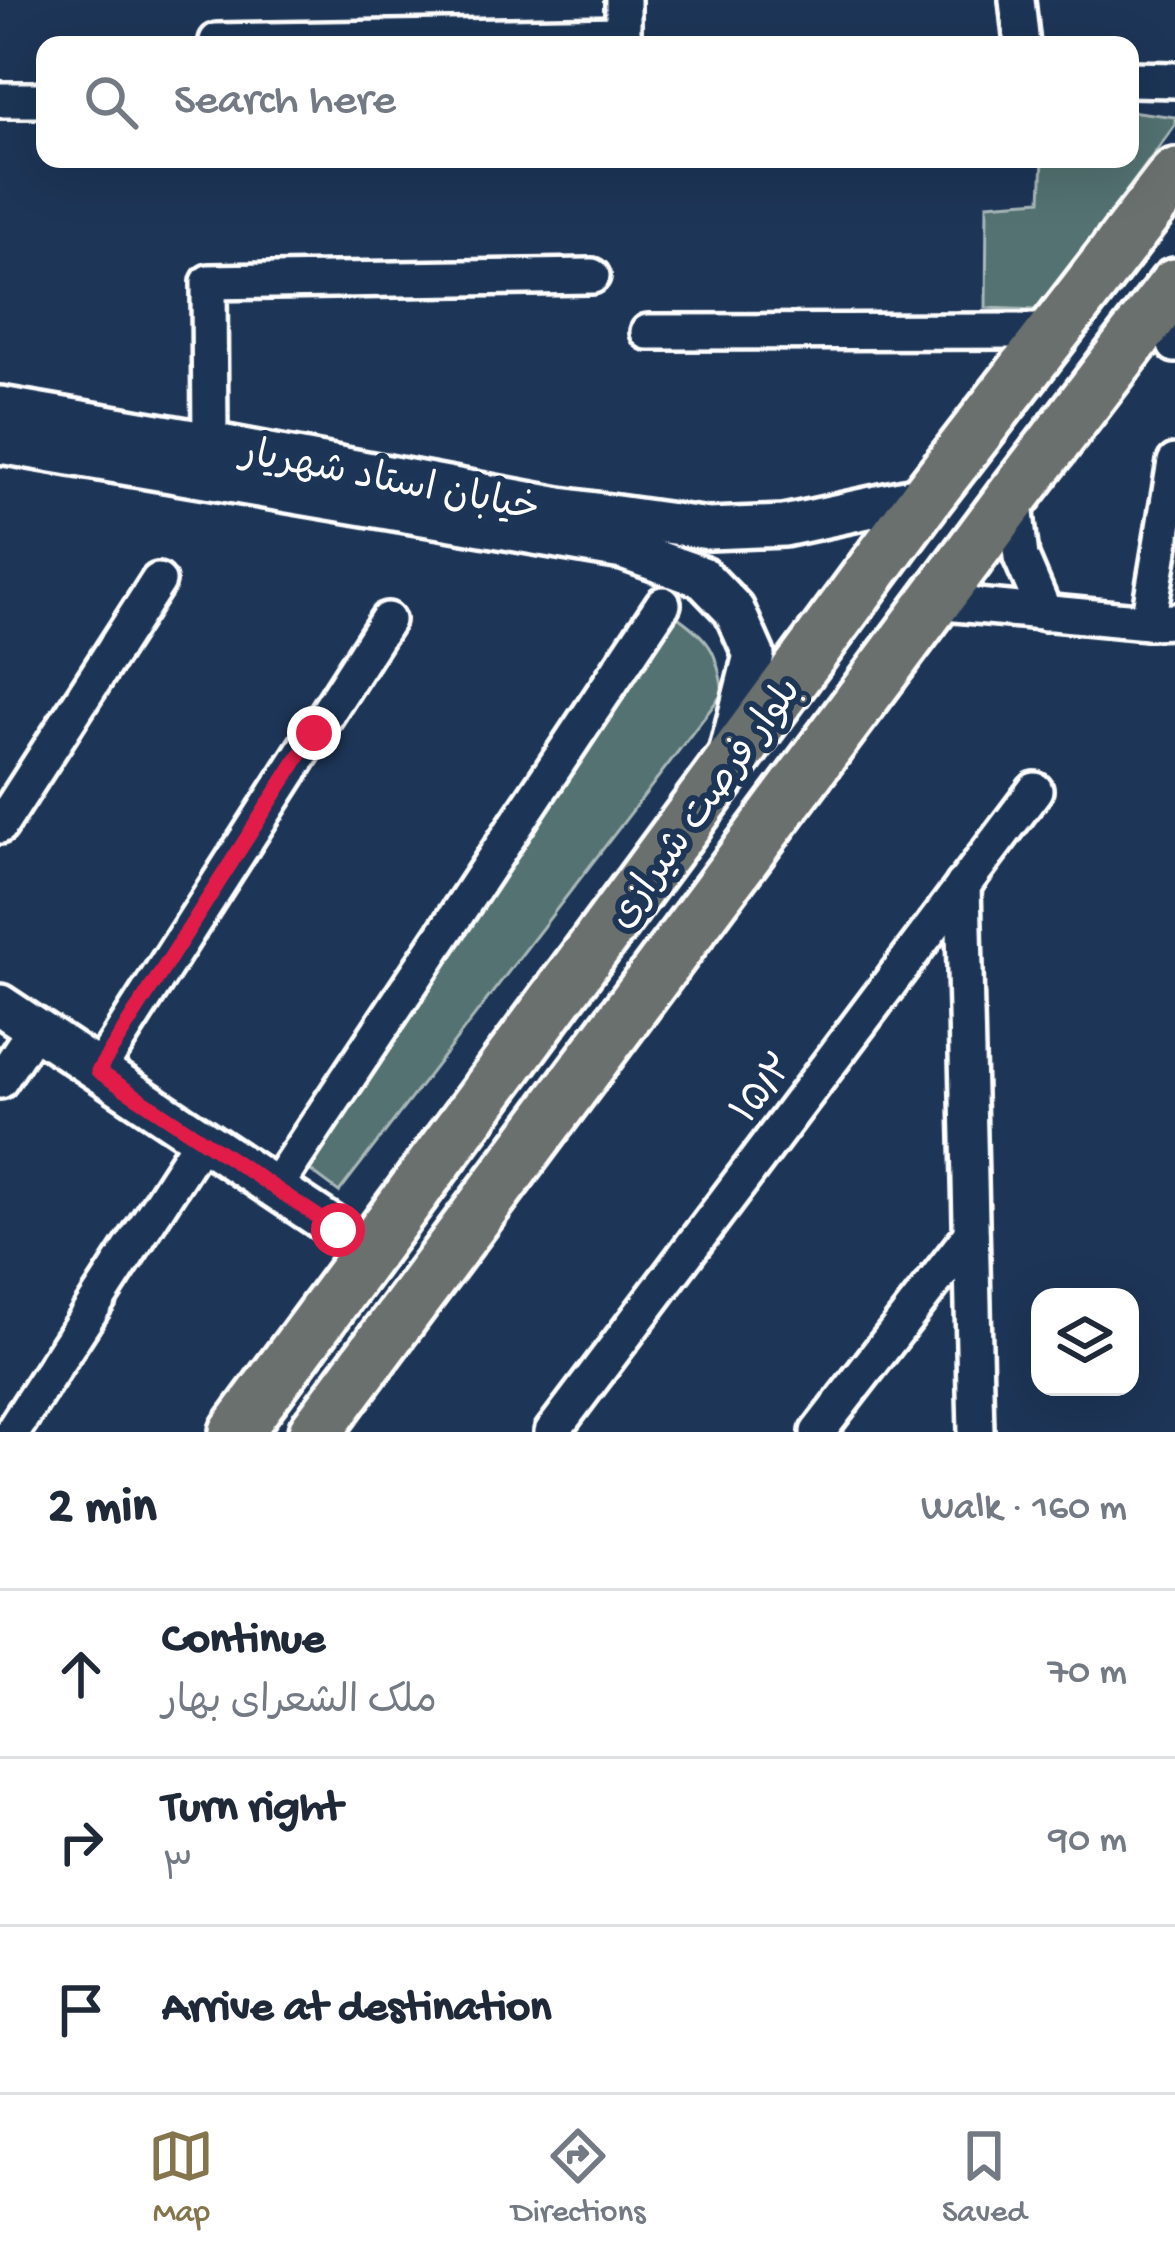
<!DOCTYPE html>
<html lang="en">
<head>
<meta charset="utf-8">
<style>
	body { margin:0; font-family:"Gochi Hand","Playpen Sans Arabic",sans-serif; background:#f6f6f7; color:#1f2937 }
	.controls { position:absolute; right:36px; bottom:36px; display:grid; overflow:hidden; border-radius:24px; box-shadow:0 12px 48px #0002 }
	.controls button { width:108px; height:108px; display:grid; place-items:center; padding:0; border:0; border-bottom:3px solid #e0e1e3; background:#fff; color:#1f2937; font:60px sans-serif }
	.stop { position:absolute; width:36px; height:36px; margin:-27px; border:9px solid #e11d48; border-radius:50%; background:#fff }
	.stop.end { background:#e11d48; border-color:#fff; box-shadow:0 3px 12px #0008 }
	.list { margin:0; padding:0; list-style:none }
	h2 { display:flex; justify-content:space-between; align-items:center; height:156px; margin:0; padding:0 48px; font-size:51px }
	h2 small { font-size:39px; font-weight:400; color:#747a83 }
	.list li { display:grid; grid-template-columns:78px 1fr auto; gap:36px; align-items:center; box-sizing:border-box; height:168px; padding:0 48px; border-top:3px solid #e0e1e3 }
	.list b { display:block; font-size:45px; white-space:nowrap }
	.list p { margin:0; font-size:39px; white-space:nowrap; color:#747a83 }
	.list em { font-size:39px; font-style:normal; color:#747a83 }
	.icon { flex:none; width:66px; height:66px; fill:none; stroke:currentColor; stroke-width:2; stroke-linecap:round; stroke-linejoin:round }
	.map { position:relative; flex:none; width:1175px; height:1432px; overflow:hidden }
	.search { position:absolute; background:#fff; box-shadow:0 12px 48px #0002; left:36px; right:36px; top:36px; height:132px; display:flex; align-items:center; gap:30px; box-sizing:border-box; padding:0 42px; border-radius:24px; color:#747a83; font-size:45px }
	.sheet { height:660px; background:#fff }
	nav { display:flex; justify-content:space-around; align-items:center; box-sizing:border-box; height:168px; border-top:3px solid #e0e1e3; background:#fff; font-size:33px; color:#747a83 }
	nav a { display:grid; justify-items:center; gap:6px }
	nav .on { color:#84754c }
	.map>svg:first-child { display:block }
	.green { fill:#537271; stroke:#a9b8b8; stroke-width:3 }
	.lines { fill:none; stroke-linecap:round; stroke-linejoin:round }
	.minor-casing { stroke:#fff; stroke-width:42 }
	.tertiary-casing { stroke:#fff; stroke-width:48 }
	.primary-casing { stroke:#fff; stroke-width:60 }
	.minor { stroke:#1d3557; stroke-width:33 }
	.tertiary { stroke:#1d3557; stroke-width:39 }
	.primary { stroke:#6b706d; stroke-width:51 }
	.route { stroke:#e11d48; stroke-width:15 }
	.labels { text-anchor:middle; stroke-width:12; stroke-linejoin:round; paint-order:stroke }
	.street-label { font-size:39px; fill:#fff; stroke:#1d3557 }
</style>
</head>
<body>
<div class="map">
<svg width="1175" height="1432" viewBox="0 0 1175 1432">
	<rect width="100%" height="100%" fill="#1d3557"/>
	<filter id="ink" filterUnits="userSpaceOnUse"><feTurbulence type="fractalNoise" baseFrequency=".00833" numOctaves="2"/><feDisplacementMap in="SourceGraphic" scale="24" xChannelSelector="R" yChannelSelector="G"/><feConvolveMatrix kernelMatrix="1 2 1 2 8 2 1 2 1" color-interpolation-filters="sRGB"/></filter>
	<g filter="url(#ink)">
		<!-- green -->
		<g class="green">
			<polygon points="1130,111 1175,117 1175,125 1040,310 986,308 987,204 1041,200 1043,159 1130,159"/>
			<path d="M675 615C710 640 717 650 723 693L339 1192 304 1166Z"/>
		</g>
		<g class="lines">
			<defs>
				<g id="minor">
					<polyline points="623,0 623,45"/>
					<polyline points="1017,0 1022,45"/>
					<polyline points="217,41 623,34"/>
					<polyline points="1130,79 1175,80"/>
					<polyline points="0,100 45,100"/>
					<polyline points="648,332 1056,331"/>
					<polyline points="1174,340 1175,345"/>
					<polyline points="210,443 209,282 592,276"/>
					<polyline points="1014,495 1021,557 1045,613"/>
					<polyline points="934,602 1148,622 1175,621"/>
					<polyline points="1148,622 1175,462"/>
					<polyline points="0,826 158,581"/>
					<polyline points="963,885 976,1432"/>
					<polyline points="98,1071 387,620"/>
					<polyline points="0,1081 35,1028"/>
					<polyline points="274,1189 663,604"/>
					<polyline points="12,1432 201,1140"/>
					<polyline points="552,1432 1035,790"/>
					<polyline points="818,1432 971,1234"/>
				</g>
				<g id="tertiary">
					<polyline points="0,407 210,443 560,508 709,529 784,526 928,495"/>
					<polyline points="0,443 623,549 702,577 734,610 754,655 729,754"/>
					<polyline points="0,1005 370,1251"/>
				</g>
				<g id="primary">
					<polyline points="236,1432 928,495 1175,175"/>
					<polyline points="315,1432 1014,495 1175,285"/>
				</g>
			</defs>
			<!-- minor casing -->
			<use href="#minor" class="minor-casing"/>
			<!-- tertiary casing -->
			<use href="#tertiary" class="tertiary-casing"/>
			<!-- primary casing -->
			<use href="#primary" class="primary-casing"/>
			<!-- minor -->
			<use href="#minor" class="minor"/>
			<!-- tertiary -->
			<use href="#tertiary" class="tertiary"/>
			<!-- primary -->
			<use href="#primary" class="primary"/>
		</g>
	</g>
	<g class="lines" filter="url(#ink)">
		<!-- route -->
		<polyline class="route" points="314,733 98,1071 338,1230"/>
	</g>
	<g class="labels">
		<!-- street labels -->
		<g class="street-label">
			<text transform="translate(391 477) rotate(11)" y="14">خیابان استاد شهریار</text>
			<text transform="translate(702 801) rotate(-54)" y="14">بلوار فرصت شیرازی</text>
			<text transform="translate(760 1086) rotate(-53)" y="14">۱۵/۲</text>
		</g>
	</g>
</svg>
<div class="controls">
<button><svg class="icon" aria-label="layers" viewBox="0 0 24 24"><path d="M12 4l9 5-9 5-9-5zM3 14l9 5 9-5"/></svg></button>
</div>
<div class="stop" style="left:338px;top:1230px"></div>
<div class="stop end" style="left:314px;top:733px"></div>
<div class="search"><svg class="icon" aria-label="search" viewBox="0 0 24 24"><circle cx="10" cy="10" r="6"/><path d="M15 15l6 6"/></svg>Search here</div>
</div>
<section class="sheet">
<h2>2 min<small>Walk · 160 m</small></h2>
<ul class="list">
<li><svg class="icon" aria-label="ahead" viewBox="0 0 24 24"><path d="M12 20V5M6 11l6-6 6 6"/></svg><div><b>Continue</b><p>ملک الشعرای بهار</p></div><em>70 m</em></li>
<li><svg class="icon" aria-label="right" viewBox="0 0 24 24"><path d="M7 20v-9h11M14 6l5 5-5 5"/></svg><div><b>Turn right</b><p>۳</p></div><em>90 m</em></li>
<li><svg class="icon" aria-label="arrive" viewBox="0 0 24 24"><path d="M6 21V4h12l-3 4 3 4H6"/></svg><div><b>Arrive at destination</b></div></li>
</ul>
</section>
<nav>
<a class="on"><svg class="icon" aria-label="map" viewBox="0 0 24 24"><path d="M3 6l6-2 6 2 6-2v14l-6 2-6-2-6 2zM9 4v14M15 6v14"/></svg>Map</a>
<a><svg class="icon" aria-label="directions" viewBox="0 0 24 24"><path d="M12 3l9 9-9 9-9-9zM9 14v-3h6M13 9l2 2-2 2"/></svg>Directions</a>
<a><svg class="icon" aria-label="saved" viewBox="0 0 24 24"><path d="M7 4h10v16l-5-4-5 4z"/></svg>Saved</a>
</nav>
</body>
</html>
